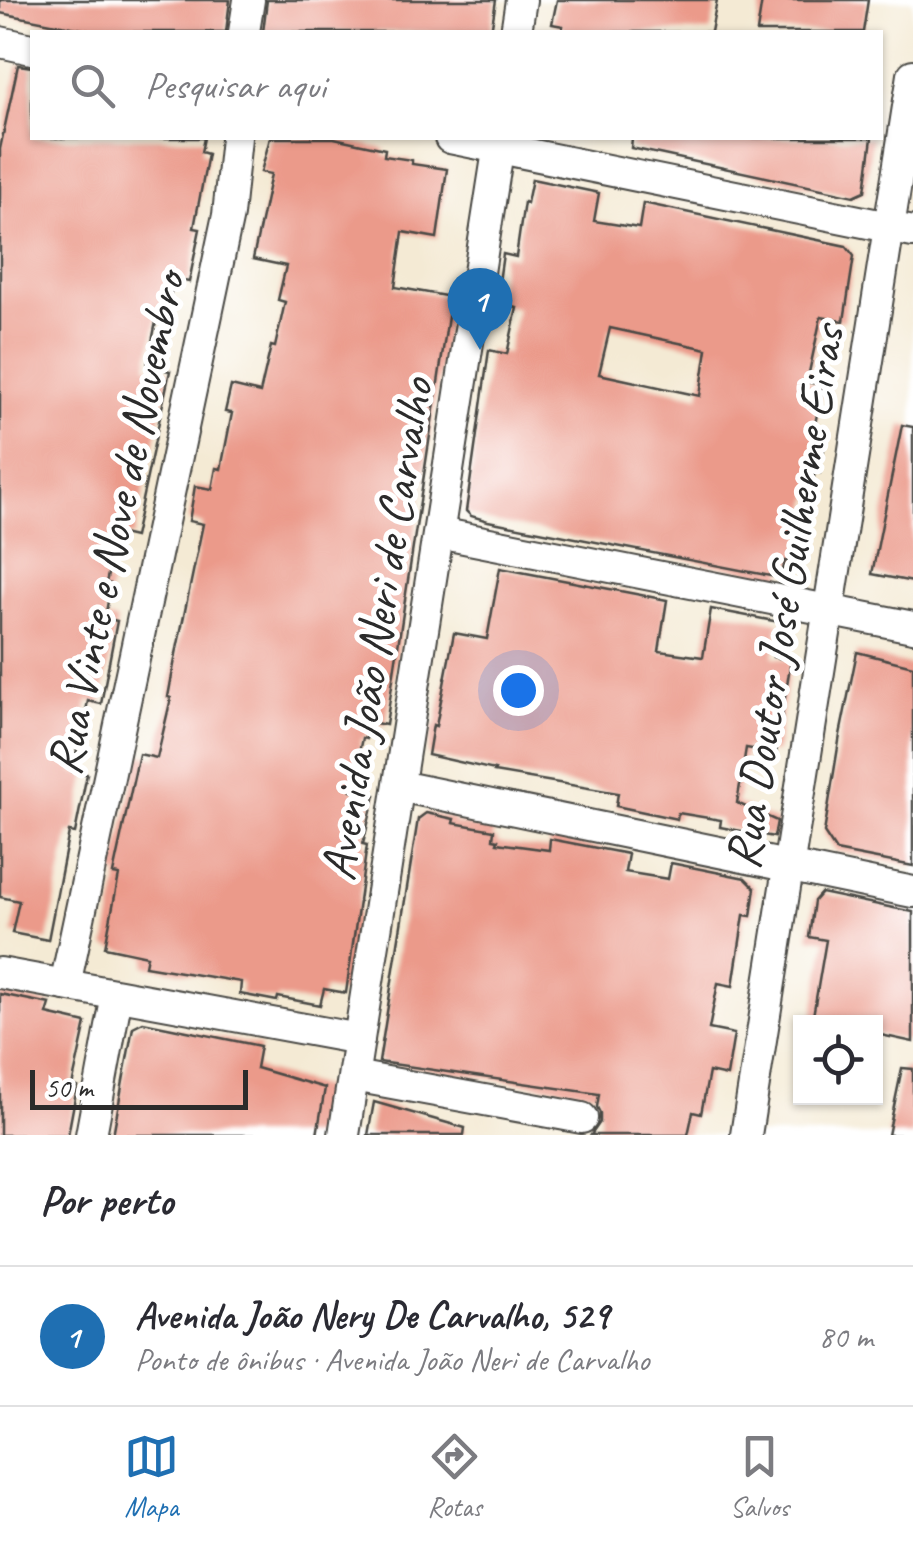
<!DOCTYPE html>
<html lang="pt">
<head>
<meta charset="utf-8">
<style>
	body { margin:0; font-family:Caveat,sans-serif; background:#f7f7f7; color:#2b2b33 }
	.controls { position:absolute; right:30px; bottom:30px; display:grid; overflow:hidden; border-radius:0px; box-shadow:0 2px 8px #0004 }
	.controls button { width:90px; height:90px; display:grid; place-items:center; padding:0; border:0; border-bottom:2px solid #e1e1e2; background:#fff; color:#2b2b33; font:50px sans-serif }
	.scale { position:absolute; left:30px; bottom:25px; width:218px; box-sizing:border-box; padding-left:10px; border:5px solid #2b2b2b; border-top:0; font-size:28px; line-height:35px; white-space:nowrap; color:#2b2b2b; -webkit-text-stroke:8px #fff; paint-order:stroke }
	.you { position:absolute; left:518px; top:690px; width:35px; height:35px; margin:-25px; border:8px solid #fff; border-radius:50%; background:#1a73e8; box-shadow:0 0 0 15px #1a73e833 }
	.badge { display:grid; place-items:center; width:65px; height:65px; border-radius:50%; background:#1f6fb2; color:#fff; font-size:32px; font-weight:700 }
	.pin { position:absolute; translate:-50% -82px; filter:drop-shadow(0 2px 5px #0008) }
	.pin::after { content:''; position:absolute; top:52px; width:35px; height:30px; background:inherit; clip-path:polygon(0 0,100% 0,50% 100%) }
	.list { margin:0; padding:0; list-style:none }
	h2 { display:flex; justify-content:space-between; align-items:center; height:130px; margin:0; padding:0 40px; font-size:42px }
	h2 small { font-size:32px; font-weight:400; color:#7c7c81 }
	.list li { display:grid; grid-template-columns:65px 1fr auto; gap:30px; align-items:center; box-sizing:border-box; height:140px; padding:0 40px; border-top:2px solid #e1e1e2 }
	.list b { display:block; font-size:38px; white-space:nowrap }
	.list p { margin:0; font-size:32px; white-space:nowrap; color:#7c7c81 }
	.list em { font-size:32px; font-style:normal; color:#7c7c81 }
	.icon { flex:none; width:55px; height:55px; fill:none; stroke:currentColor; stroke-width:2; stroke-linecap:round; stroke-linejoin:round }
	.map { position:relative; flex:none; width:913px; height:1135px; overflow:hidden }
	.search { position:absolute; background:#fff; box-shadow:0 2px 8px #0004; left:30px; right:30px; top:30px; height:110px; display:flex; align-items:center; gap:25px; box-sizing:border-box; padding:0 35px; border-radius:0px; color:#7c7c81; font-size:38px }
	.sheet { height:270px; background:#fff }
	nav { display:flex; justify-content:space-around; align-items:center; box-sizing:border-box; height:140px; border-top:2px solid #e1e1e2; background:#fff; font-size:28px; color:#7c7c81 }
	nav a { display:grid; justify-items:center; gap:5px }
	nav .on { color:#1f6fb2 }
	.map>svg:first-child { display:block }
	.building { fill:#eb9a8a; fill-rule:evenodd }
	.lines { fill:none; stroke-linecap:round; stroke-linejoin:round }
	.minor-casing { stroke:#494844; stroke-width:34 }
	.minor { stroke:#fff; stroke-width:30 }
	.labels { text-anchor:middle; stroke-width:10; stroke-linejoin:round; paint-order:stroke }
	.street-label { font-size:50px; fill:#2b2b2b; stroke:#fff }
</style>
</head>
<body>
<div class="map">
<svg width="913" height="1135" viewBox="0 0 913 1135">
	<rect width="100%" height="100%" fill="#fff"/>
	<filter id="ink" filterUnits="userSpaceOnUse"><feTurbulence type="fractalNoise" baseFrequency=".01" numOctaves="2"/><feDisplacementMap in="SourceGraphic" scale="20" xChannelSelector="R" yChannelSelector="G"/><feConvolveMatrix kernelMatrix="1 2 1 2 8 2 1 2 1" color-interpolation-filters="sRGB"/></filter>
	<filter id="wash" filterUnits="userSpaceOnUse"><feTurbulence type="fractalNoise" baseFrequency=".0048" numOctaves="4" result="noise"/><feDisplacementMap in="SourceGraphic" scale="40" xChannelSelector="R" yChannelSelector="G"/><feGaussianBlur stdDeviation="2.25" result="paint"/><feColorMatrix in="noise" values="0 0 0 0 0 0 0 0 0 0 0 0 0 0 0 0 0 1.4 0 .05"/><feComposite in="paint" operator="in"/></filter>
	<g filter="url(#wash)">
		<rect width="100%" height="100%" fill="#f4ead4"/>
		<g id="blocks">
			<!-- building -->
			<g class="building">
				<polygon points="0,0 230,0 226,32 97,32 0,13"/>
				<polygon points="267,0 496,0 491,32 263,32"/>
				<polygon points="557,0 717,0 711,32 562,32 563,26 552,24"/>
				<polygon points="762,0 868,0 863,32 757,32"/>
				<polygon points="18,65 32,67 32,138 204,138 201,152 208,154 194,228 200,229 189,282 174,279 165,319 157,317 147,366 170,371 134,537 117,533 106,583 111,584 105,618 117,621 101,704 88,701 83,725 81,725 73,772 87,774 75,833 69,832 48,940 12,933 19,901 0,897 0,149"/>
				<polygon points="270,138 334,138 385,149 384,156 412,160 412,164 447,169 437,238 403,232 395,287 451,297 386,725 370,722 366,739 362,738 351,790 375,795 363,844 367,845 346,993 324,989 320,1005 278,997 277,1001 240,994 241,982 145,966 147,956 105,947 119,875 113,874 139,754 157,758 171,698 168,697 176,654 203,524 189,521 195,486 212,489 216,468 221,469 232,413 225,412 231,386 260,393 271,346 275,347 285,302 278,300 286,266 253,259 271,174 261,172"/>
				<polygon points="632,138 872,138 865,191 854,196 631,148"/>
				<path d="M532 179 599 193 594 221 639 228 643 203 846 246 854 256 844 321 821 317 807 382 823 385 814 429 827 431 820 473 815 472 797 563 785 561 781 578 488 521 471 516 466 511 489 350 507 354 517 308 496 303 503 254 516 257 524 202 527 203ZM610 328 707 349 700 396 599 374Z"/>
				<polygon points="902,425 913,427 913,582 872,574"/>
				<polygon points="500,568 667,600 659,651 703,657 711,609 779,622 773,657 791,660 776,753 746,748 737,803 777,821 774,837 720,827 721,820 678,813 677,819 616,806 618,793 494,772 495,770 428,755 433,725 436,726 454,633 487,639"/>
				<polygon points="857,652 913,666 913,866 836,851 824,833 840,735"/>
				<polygon points="426,813 454,819 453,823 494,830 493,839 498,840 497,843 549,850 550,839 628,854 625,872 668,879 671,863 745,878 755,888 751,916 744,915 733,986 718,983 709,1029 734,1034 727,1076 709,1072 701,1114 693,1112 688,1135 591,1135 600,1122 600,1113 597,1107 599,1094 379,1062 418,819"/>
				<polygon points="821,893 913,912 913,1042 876,1034 876,1022 812,1022 826,940 809,937 814,901"/>
				<polygon points="0,994 50,1004 47,1014 86,1023 72,1086 77,1087 68,1135 0,1135"/>
				<polygon points="143,1022 260,1046 256,1068 325,1088 317,1135 113,1135 133,1027"/>
				<polygon points="902,1068 913,1069 913,1135 888,1135"/>
				<polygon points="374,1102 465,1128 464,1135 368,1135"/>
			</g>
		</g>
	</g>
	<g filter="url(#ink)">
		<use href="#blocks" fill-opacity="0" stroke="#494844" stroke-width="2.5"/>
		<g class="lines">
			<defs>
				<g id="minor">
					<polyline points="244,32 249,0"/>
					<polyline points="516,32 521,0"/>
					<polyline points="0,42 32,49"/>
					<polyline points="450,138 913,232"/>
					<polyline points="439,533 913,627"/>
					<polyline points="399,786 913,892"/>
					<polyline points="0,973 359,1039"/>
					<polyline points="65,985 228,215 236,138"/>
					<polyline points="354,1076 582,1118"/>
					<polyline points="91,1135 117,995"/>
					<polyline points="344,1135 500,138"/>
					<polyline points="746,1135 913,75"/>
				</g>
			</defs>
			<!-- minor casing -->
			<use href="#minor" class="minor-casing"/>
			<!-- minor -->
			<use href="#minor" class="minor"/>
		</g>
	</g>
	<g class="labels">
		<!-- street labels -->
		<g class="street-label">
			<text transform="translate(114 523) rotate(-78)" y="18">Rua Vinte e Nove de Novembro</text>
			<text transform="translate(783 597) rotate(-81)" y="18">Rua Doutor José Guilherme Eiras</text>
			<text transform="translate(375 629) rotate(-81)" y="18">Avenida João Neri de Carvalho</text>
		</g>
	</g>
</svg>
<div class="controls">
<button><svg class="icon" aria-label="locate" viewBox="0 0 24 24"><circle cx="12" cy="12" r="6"/><path d="M12 2v4M12 18v4M2 12h4M18 12h4"/></svg></button>
</div>
<div class="scale">50 m</div>
<div class="you"></div>
<div class="pin badge" style="left:480px;top:350px">1</div>
<div class="search"><svg class="icon" aria-label="search" viewBox="0 0 24 24"><circle cx="10" cy="10" r="6"/><path d="M15 15l6 6"/></svg>Pesquisar aqui</div>
</div>
<section class="sheet">
<h2>Por perto<small></small></h2>
<ul class="list">
<li><span class="badge">1</span><div><b>Avenida João Nery De Carvalho, 529</b><p>Ponto de ônibus · Avenida João Neri de Carvalho</p></div><em>80 m</em></li>
</ul>
</section>
<nav>
<a class="on"><svg class="icon" aria-label="map" viewBox="0 0 24 24"><path d="M3 6l6-2 6 2 6-2v14l-6 2-6-2-6 2zM9 4v14M15 6v14"/></svg>Mapa</a>
<a><svg class="icon" aria-label="directions" viewBox="0 0 24 24"><path d="M12 3l9 9-9 9-9-9zM9 14v-3h6M13 9l2 2-2 2"/></svg>Rotas</a>
<a><svg class="icon" aria-label="saved" viewBox="0 0 24 24"><path d="M7 4h10v16l-5-4-5 4z"/></svg>Salvos</a>
</nav>
</body>
</html>
